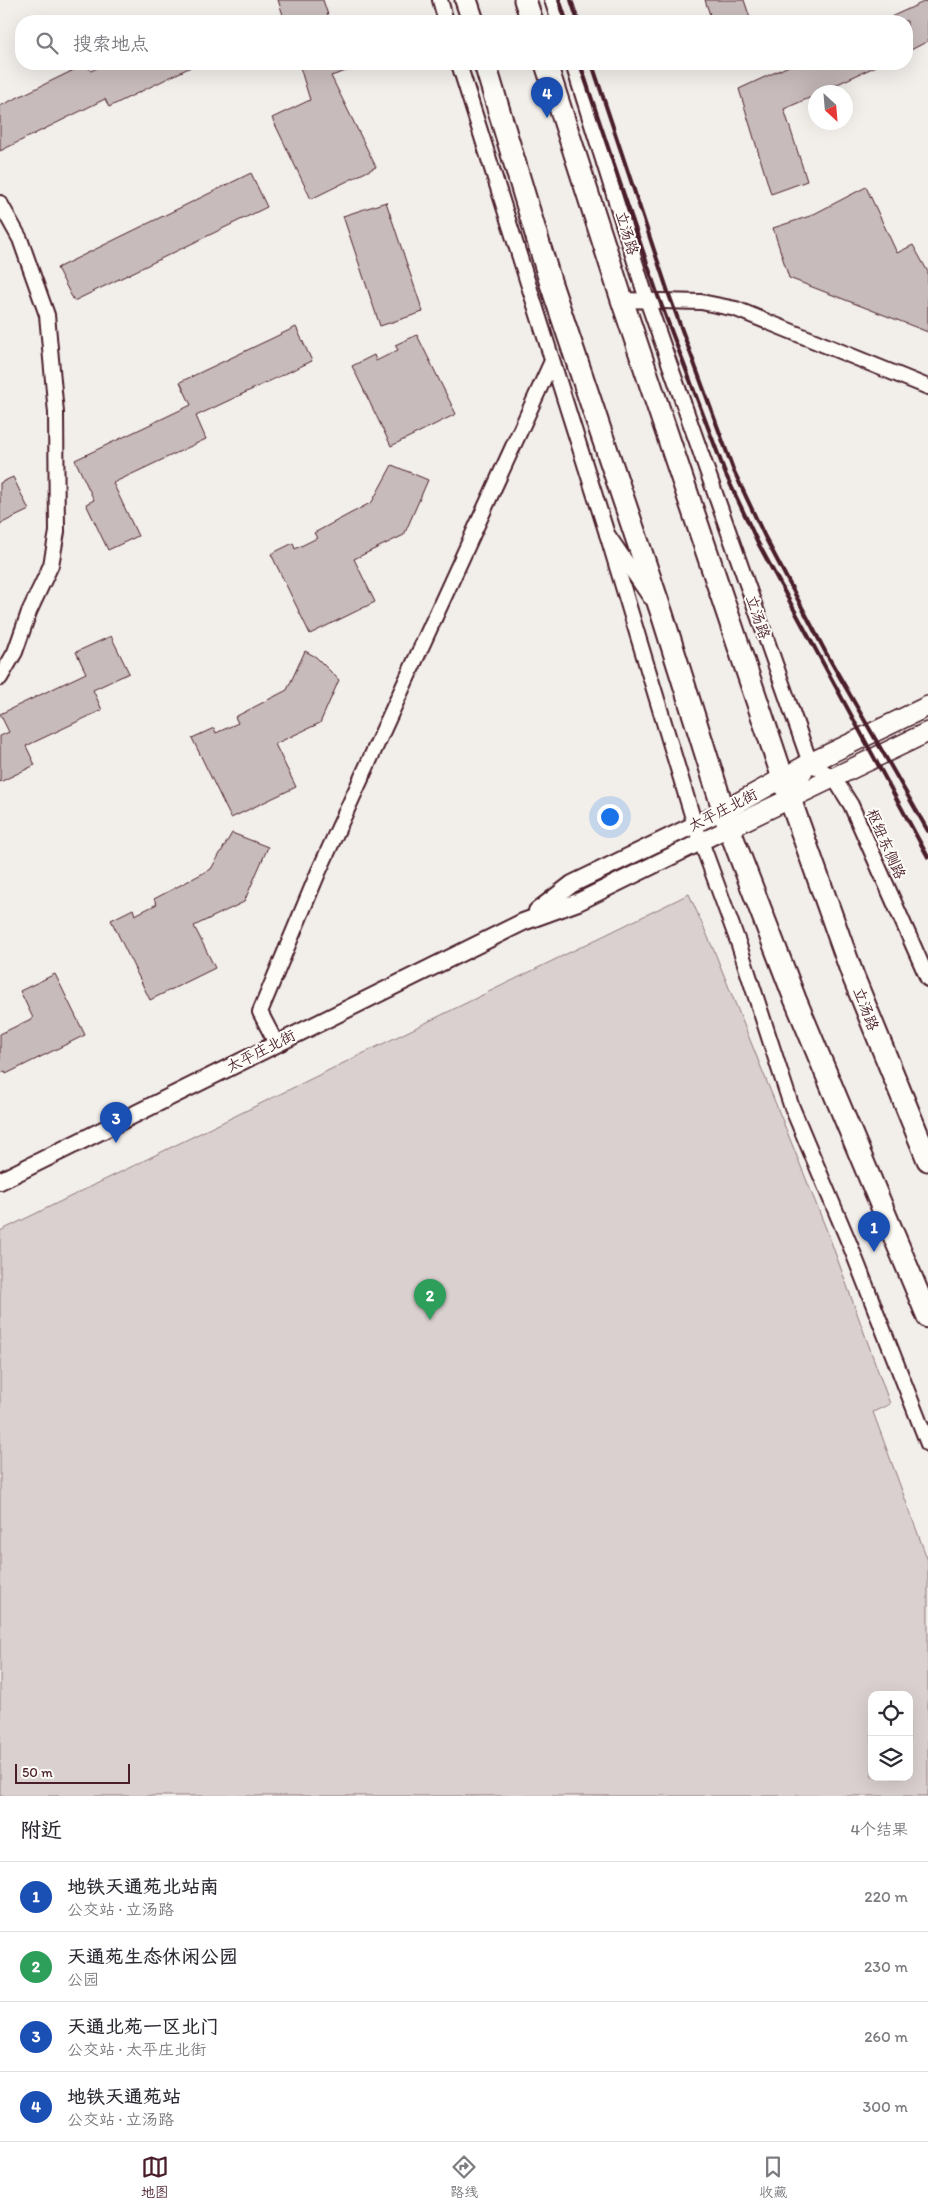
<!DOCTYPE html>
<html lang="zh">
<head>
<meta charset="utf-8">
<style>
	body { margin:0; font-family:Itim,"LXGW WenKai TC",sans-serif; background:#f2f2f3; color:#2b2b33 }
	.controls { position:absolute; right:15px; bottom:15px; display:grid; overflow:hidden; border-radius:10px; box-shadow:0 5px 20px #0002 }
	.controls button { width:45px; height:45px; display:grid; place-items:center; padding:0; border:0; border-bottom:1px solid #e1e1e2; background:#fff; color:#2b2b33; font:25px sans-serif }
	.compass { position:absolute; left:808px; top:85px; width:45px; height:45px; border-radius:50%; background:#fff; box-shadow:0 5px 20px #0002; rotate:154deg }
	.scale { position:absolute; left:15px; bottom:12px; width:115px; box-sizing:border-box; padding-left:5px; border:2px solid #4a1f2b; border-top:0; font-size:14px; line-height:18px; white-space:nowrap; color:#4a1f2b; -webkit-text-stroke:4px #fdfcf7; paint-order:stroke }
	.you { position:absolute; left:609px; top:816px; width:18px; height:18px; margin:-12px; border:4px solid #fff; border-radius:50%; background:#1a73e8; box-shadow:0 0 0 8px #1a73e833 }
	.badge { display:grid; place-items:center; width:32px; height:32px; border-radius:50%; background:#4a1f2b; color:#fff; font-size:16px; font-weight:700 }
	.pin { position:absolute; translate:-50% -41px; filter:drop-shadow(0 1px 2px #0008) }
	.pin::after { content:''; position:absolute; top:26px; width:18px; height:15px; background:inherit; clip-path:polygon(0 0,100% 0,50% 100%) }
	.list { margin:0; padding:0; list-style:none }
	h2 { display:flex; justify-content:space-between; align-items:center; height:65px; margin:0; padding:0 20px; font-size:21px }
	h2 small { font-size:16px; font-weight:400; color:#7c7c81 }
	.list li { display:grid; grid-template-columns:32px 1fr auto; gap:15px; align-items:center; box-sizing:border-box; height:70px; padding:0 20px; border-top:1px solid #e1e1e2 }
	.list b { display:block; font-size:19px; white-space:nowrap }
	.list p { margin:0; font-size:16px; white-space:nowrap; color:#7c7c81 }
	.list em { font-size:16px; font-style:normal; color:#7c7c81 }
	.icon { flex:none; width:28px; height:28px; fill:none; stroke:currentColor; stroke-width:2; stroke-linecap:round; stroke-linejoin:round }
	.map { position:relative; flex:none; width:928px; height:1796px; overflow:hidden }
	.search { position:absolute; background:#fff; box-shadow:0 5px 20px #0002; left:15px; right:15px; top:15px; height:55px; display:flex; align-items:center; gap:12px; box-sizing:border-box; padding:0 18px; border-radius:20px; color:#7c7c81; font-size:19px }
	.sheet { height:345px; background:#fff }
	nav { display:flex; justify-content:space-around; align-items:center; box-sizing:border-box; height:70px; border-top:1px solid #e1e1e2; background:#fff; font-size:14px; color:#7c7c81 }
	nav a { display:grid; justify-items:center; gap:2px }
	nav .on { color:#4a1f2b }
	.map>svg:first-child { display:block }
	.green { fill:#d9d0cf; stroke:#92787d; fill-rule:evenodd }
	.building { fill:#c8bbbb; stroke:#4a1f2b }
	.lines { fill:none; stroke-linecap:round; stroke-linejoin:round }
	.minor-casing { stroke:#4a1f2b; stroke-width:18 }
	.tertiary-casing { stroke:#4a1f2b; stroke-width:20 }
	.secondary-casing { stroke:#4a1f2b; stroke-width:22 }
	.primary-casing { stroke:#4a1f2b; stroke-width:25 }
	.minor { stroke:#fdfcf7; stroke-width:14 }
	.tertiary { stroke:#fdfcf7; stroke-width:16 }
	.secondary { stroke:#fdfcf7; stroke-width:19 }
	.primary { stroke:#fdfcf7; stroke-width:21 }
	.rail { stroke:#4a1f2b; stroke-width:4 }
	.labels { text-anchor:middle; stroke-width:4; stroke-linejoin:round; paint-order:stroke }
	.street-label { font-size:15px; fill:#4a1f2b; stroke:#fdfcf7 }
</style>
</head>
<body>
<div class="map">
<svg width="928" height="1796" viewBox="0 0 928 1796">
	<rect width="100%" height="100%" fill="#f2efeb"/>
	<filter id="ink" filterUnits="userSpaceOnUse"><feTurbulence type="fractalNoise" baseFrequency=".02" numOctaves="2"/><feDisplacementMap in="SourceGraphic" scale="10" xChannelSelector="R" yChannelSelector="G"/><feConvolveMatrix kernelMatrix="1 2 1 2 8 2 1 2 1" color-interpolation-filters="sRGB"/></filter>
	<g filter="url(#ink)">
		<!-- green -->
		<path class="green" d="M689 894 715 953 829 1236 890 1404 873 1412 928 1561V1796H0V1231ZM872 1695H909V1777H872Z"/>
		<!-- building -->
		<g class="building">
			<polygon points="278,0 323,0 330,21 285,21"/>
			<polygon points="705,0 744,0 751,21 712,21"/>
			<polygon points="928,0 928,41 907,52 907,21 882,21"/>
			<polygon points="86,64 91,71 105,64 197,64 109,107 105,99 0,151 0,106"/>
			<polygon points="299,64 361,64 361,66 331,76 376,167 311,199 272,118 310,100"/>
			<polygon points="793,64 881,64 820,92 816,92 816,95 784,109 807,181 771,194 739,89"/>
			<polygon points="251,173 267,207 74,301 57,268"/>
			<polygon points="866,187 897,253 913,245 928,272 928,332 789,278 773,228 810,216"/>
			<polygon points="386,202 423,312 380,326 343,216"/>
			<polygon points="296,327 312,361 196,416 206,439 113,483 138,536 108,550 86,504 94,500 75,460 191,405 180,382"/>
			<polygon points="417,335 456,414 391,446 352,366 374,355 376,361 398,350 395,345"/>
			<polygon points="392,465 428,480 404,535 354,559 375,602 310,634 271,554 293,543 295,549 317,538 314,533 372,502"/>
			<polygon points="13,477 29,510 0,524 0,483"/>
			<polygon points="111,636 129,673 93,690 102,710 26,746 35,765 0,782 0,736 9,732 0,714 86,673 76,652"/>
			<polygon points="305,651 316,657 339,680 320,723 275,744 296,787 231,818 192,738 214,728 216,733 238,723 235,717 287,690"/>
			<polygon points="232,833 268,847 244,902 194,926 215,968 150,1000 111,920 133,909 135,915 157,904 154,899 211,869"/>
			<polygon points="55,974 85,1035 6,1074 5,1071 0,1074 0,1034 33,1018 20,991"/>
		</g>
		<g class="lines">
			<defs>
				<g id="minor">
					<polyline points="440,0 446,21"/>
					<polyline points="552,0 559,21"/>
					<polyline points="459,64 607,534 650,597"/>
					<polyline points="573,64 647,300 810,763 790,799"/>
					<polyline points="0,203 20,239 47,315 56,413 57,532 51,565 29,612 15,652 0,678"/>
					<polyline points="622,300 701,302 736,309 928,387"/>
					<polyline points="607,534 695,825 738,942 791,1105 850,1245 928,1444"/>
					<polyline points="810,763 834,778 851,805 928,979"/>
					<polyline points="276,1043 260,1012 318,873 552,361"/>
				</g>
				<g id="tertiary">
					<polyline points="537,911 572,884 723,811"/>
					<polyline points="0,1181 523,922 578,902 729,828"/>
				</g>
				<g id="secondary">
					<polyline points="723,811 810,763 928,706"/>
					<polyline points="729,828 928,732"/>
				</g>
				<g id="primary">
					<polyline points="466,0 473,21"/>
					<polyline points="525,0 532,21"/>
					<polyline points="485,64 551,284 662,614 729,828 795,999 928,1317"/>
					<polyline points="546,64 622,300 790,799 853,976 928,1160"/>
				</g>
			</defs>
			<!-- minor casing -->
			<use href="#minor" class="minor-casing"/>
			<!-- tertiary casing -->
			<use href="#tertiary" class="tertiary-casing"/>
			<!-- secondary casing -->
			<use href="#secondary" class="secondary-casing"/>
			<!-- primary casing -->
			<use href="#primary" class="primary-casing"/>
			<!-- minor -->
			<use href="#minor" class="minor"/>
			<!-- tertiary -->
			<use href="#tertiary" class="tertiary"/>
			<!-- secondary -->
			<use href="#secondary" class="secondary"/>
			<!-- primary -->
			<use href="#primary" class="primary"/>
			<!-- rail -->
			<g class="rail">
				<polyline points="559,0 566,21"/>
				<polyline points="571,0 578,21"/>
				<polyline points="580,64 658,296 726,475 758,543 928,857"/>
				<polyline points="592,64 668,292 733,469 765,537 826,653 928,831"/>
			</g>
		</g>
	</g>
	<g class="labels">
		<!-- street labels -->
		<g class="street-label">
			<text transform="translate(627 233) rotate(73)" y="5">立汤路</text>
			<text transform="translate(758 617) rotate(71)" y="5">立汤路</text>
			<text transform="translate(723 810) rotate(-27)" y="5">太平庄北街</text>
			<text transform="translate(886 844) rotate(66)" y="5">枢纽东侧路</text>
			<text transform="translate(866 1009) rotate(69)" y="5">立汤路</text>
			<text transform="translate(261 1051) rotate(-27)" y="5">太平庄北街</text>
		</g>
	</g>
</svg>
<div class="controls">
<button><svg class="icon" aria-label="locate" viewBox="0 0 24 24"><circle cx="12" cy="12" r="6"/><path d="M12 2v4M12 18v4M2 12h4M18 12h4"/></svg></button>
<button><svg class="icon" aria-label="layers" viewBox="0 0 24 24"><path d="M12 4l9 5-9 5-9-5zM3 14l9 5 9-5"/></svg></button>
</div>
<svg class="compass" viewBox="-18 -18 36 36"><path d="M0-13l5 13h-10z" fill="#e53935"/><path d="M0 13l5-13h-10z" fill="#7c7c81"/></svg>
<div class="scale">50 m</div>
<div class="you"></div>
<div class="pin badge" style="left:874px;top:1252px;background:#1a4fb4">1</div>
<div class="pin badge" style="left:430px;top:1320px;background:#2e9e5b">2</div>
<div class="pin badge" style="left:116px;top:1143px;background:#1a4fb4">3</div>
<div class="pin badge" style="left:547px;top:118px;background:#1a4fb4">4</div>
<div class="search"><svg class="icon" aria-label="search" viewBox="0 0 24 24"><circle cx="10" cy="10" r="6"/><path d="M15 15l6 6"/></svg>搜索地点</div>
</div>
<section class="sheet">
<h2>附近<small>4个结果</small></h2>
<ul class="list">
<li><span class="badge" style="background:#1a4fb4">1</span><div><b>地铁天通苑北站南</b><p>公交站 · 立汤路</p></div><em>220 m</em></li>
<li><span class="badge" style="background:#2e9e5b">2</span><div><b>天通苑生态休闲公园</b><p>公园</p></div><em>230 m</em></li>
<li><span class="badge" style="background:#1a4fb4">3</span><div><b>天通北苑一区北门</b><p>公交站 · 太平庄北街</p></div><em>260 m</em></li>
<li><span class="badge" style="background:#1a4fb4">4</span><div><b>地铁天通苑站</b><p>公交站 · 立汤路</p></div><em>300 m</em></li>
</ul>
</section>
<nav>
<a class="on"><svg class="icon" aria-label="map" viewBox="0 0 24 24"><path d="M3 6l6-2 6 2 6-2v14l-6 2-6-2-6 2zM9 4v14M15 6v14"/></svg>地图</a>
<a><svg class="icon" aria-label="directions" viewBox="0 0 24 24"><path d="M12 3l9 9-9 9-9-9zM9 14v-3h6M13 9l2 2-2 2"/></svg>路线</a>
<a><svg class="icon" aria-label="saved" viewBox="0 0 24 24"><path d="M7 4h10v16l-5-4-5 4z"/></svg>收藏</a>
</nav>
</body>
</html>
